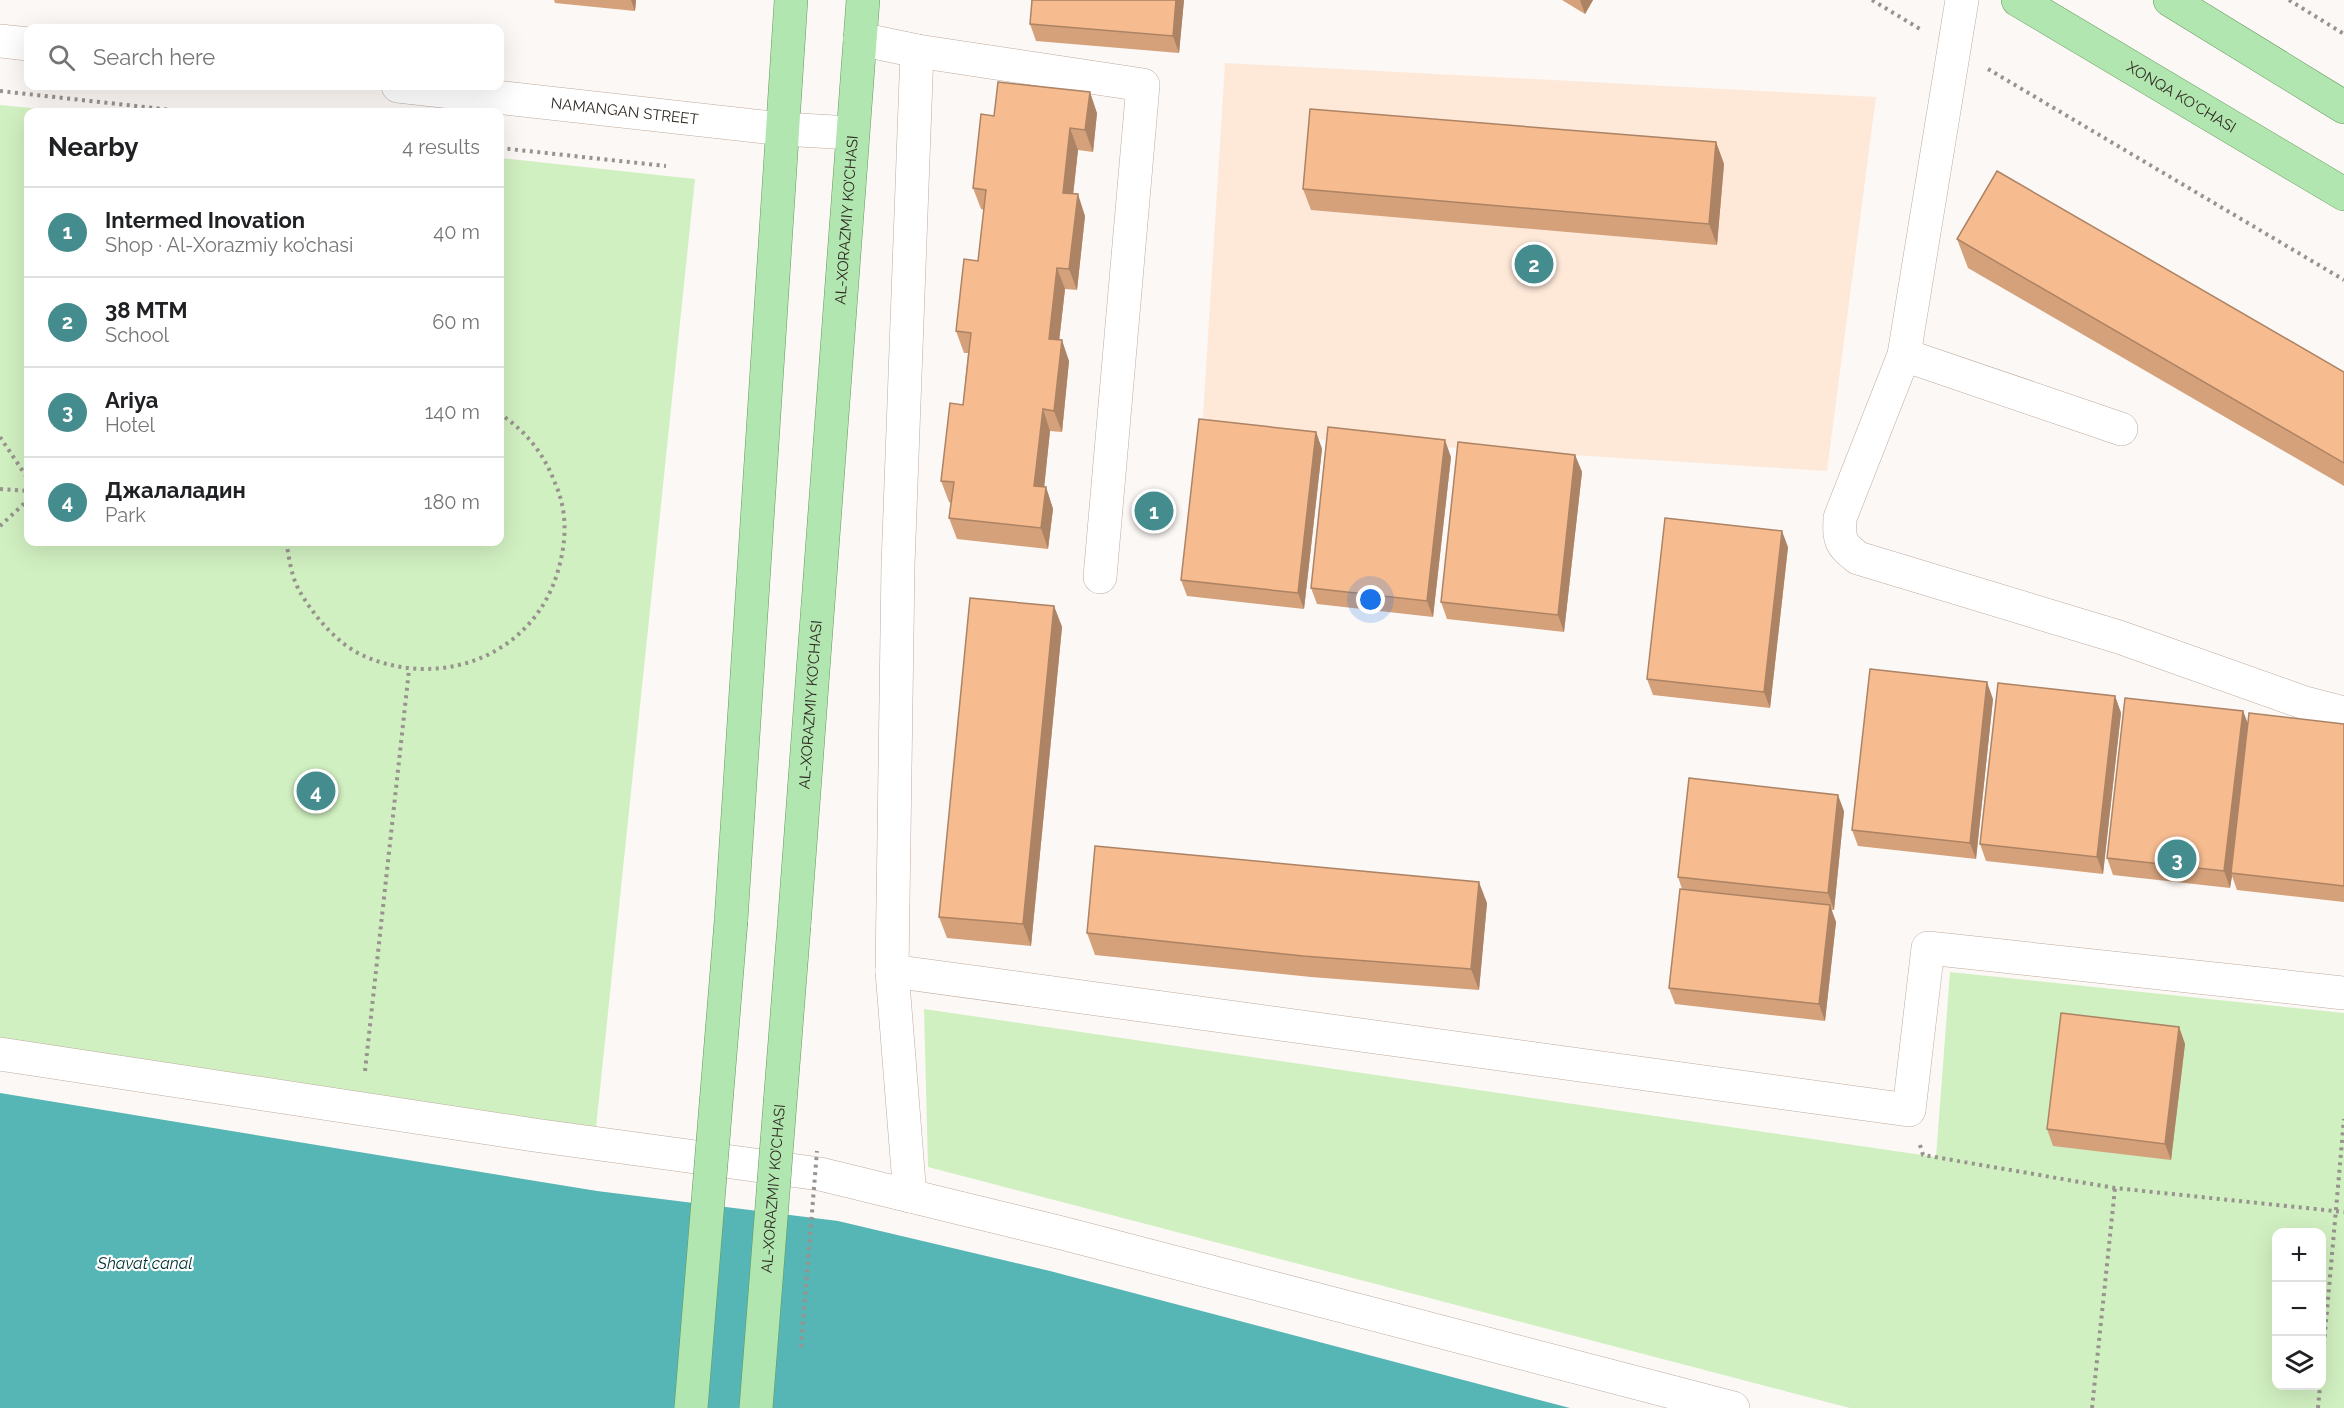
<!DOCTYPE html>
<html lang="en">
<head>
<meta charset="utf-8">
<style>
	body { margin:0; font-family:Raleway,sans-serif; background:#f6f6f6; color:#202124 }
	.controls { position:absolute; right:18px; bottom:18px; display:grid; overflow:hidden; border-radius:12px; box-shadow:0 6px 24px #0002 }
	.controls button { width:54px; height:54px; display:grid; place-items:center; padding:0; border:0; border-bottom:2px solid #e0e0e0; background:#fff; color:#202124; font:30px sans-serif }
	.you { position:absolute; left:1371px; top:600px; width:21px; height:21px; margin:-15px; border:4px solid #fff; border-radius:50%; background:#1a73e8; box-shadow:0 0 0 9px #1a73e833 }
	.badge { display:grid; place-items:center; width:39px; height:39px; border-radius:50%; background:#448c8d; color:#fff; font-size:20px; font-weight:700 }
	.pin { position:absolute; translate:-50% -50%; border:3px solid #fff; box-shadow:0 2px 6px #0006 }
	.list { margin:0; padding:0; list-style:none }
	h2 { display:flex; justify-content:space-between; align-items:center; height:78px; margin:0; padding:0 24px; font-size:26px }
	h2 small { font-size:20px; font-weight:400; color:#757577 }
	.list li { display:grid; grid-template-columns:39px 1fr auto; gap:18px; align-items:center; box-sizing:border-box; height:90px; padding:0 24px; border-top:2px solid #e0e0e0 }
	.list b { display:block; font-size:22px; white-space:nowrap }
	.list p { margin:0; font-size:20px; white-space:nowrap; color:#757577 }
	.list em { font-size:20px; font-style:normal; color:#757577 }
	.icon { flex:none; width:33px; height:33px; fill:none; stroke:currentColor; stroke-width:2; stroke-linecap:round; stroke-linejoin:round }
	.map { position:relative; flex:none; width:2344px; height:1408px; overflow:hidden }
	.search { position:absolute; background:#fff; box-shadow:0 6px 24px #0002; left:24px; top:24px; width:480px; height:66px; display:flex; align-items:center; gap:15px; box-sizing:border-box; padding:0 21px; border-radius:12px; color:#757577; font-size:22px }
	.panel { position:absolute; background:#fff; box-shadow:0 6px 24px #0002; left:24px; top:108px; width:480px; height:438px; border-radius:12px }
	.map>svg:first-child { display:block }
	.built { fill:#fee9d9 }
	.green { fill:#d1f0c1; fill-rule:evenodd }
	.water { fill:#56b5b5 }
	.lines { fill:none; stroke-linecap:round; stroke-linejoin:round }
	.minor-casing { stroke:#beab9e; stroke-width:34 }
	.major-casing { stroke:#63995c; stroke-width:34 }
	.path { stroke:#98938e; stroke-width:4; stroke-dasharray:3 4.5; stroke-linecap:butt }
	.minor { stroke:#fff; stroke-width:33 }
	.major { stroke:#b2e6b0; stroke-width:33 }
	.major-bridge-casing { stroke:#63995c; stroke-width:34; stroke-linecap:butt }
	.path-bridge { stroke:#98938e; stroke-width:4; stroke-dasharray:3 4.5; stroke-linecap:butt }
	.major-bridge { stroke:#b2e6b0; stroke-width:33 }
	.wall { fill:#d4a17b }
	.shaded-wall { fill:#ac8364 }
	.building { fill:#f6bb8f; stroke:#ac8364; stroke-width:1.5 }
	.labels { text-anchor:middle; stroke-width:4.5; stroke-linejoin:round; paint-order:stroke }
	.street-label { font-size:15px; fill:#2f2822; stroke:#fff }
	.water-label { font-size:16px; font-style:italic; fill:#013131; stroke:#fff }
</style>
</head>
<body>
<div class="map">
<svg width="2344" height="1408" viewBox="0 0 2344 1408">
	<rect width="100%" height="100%" fill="#fcf8f5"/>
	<!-- built -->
	<polygon class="built" points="1225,63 1876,97 1827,471 1202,432"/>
	<!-- green -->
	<g class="green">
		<polygon points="0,105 71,112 28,112 28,542 500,542 500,158 695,179 595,1137 0,1041"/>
		<path d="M1950 972 2344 1013V1408H1850L928 1167 924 1009 1936 1157ZM2276 1232H2322V1386H2276Z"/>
	</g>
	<!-- water -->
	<polygon class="water" points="0,1093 597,1191 838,1221 1050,1271 1570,1408 0,1408"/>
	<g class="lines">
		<defs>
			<g id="minor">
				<path d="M1962 0 1904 355 1840 518C1839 541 1840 544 1858 558L2119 637 2305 703 2344 713"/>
				<polyline points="860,39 917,51 898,565 892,971 1909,1110 1928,948 2344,993"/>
				<polyline points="0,41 28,44"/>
				<polyline points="917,51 1143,85 1100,577"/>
				<path id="s1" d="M398 86 782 129 852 133"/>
				<polyline points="1904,355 2121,429"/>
				<polyline points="892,971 910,1196"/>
				<polyline points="0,1054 534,1135 820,1174 1062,1233 1733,1408"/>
			</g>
			<g id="major">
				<path id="s2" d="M2018 0 2344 194"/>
				<polyline points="2170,0 2344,107"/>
				<polyline points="731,921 791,0"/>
				<path id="s3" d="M794 926 863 0"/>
			</g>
		</defs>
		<!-- minor casing -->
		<use href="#minor" class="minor-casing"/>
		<!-- major casing -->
		<use href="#major" class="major-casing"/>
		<!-- path -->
		<g class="path">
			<polyline points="1872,0 1920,29"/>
			<polyline points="2289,0 2344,34"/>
			<polyline points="1988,69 2344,280"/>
			<polyline points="0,91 190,112"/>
			<polyline points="500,148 666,166"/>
			<polyline points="0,437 28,479"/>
			<polyline points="0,489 28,491"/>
			<polyline points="0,526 28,500"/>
			<path d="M286 542C289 556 291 576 299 590 312 614 338 645 364 656 444 691 537 653 559 567 567 538 567 510 555 483 544 454 526 431 500 414"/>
			<polyline points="365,1071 409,670"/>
			<polyline points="1920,1145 1923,1155 2115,1188 2344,1212"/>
			<polyline points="2322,1367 2344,1119"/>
			<polyline points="2092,1408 2115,1188"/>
			<polyline points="2318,1408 2320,1386"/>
		</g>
		<!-- minor -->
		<use href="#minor" class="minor"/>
		<!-- major -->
		<use href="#major" class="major"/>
		<defs>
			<g id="major-bridge">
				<polyline points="691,1408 731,921"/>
				<path id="s4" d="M756 1408 794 926"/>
			</g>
		</defs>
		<!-- major-bridge casing -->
		<use href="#major-bridge" class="major-bridge-casing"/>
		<!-- path-bridge -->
		<polyline class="path-bridge" points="801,1347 817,1151"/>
		<!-- major-bridge -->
		<use href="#major-bridge" class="major-bridge"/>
	</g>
	<!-- wall -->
	<g class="wall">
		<polygon points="554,0 636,0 635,11 555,3"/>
		<polygon points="1184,0 1179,53 1036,41 1030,24"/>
		<polygon points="1562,0 1593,0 1585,14"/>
		<polygon points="1097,113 1093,152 1078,150 1073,194 1085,216 1077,290 1065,289 1059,340 1069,361 1062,432 1050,431 1044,487 1046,487 1053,509 1048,549 957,539 949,518 951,503 949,502 941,481 963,405 968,353 964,353 956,331 978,261 984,210 981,209 973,188 994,116"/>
		<polygon points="1716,142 1724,164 1717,245 1311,210 1303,189"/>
		<polygon points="1957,239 2344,372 2344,486 1968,268"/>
		<polygon points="1316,432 1322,449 1304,609 1187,596 1181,580"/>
		<polygon points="1575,455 1582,472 1564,632 1447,619 1441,602"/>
		<polygon points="1451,457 1433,617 1317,604 1311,588"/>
		<polygon points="1788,547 1770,708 1653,695 1647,679"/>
		<polygon points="1054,606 1062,627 1031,946 947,938 939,917"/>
		<polygon points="2115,696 2121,713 2103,874 1986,861 1980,844"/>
		<polygon points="1993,699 1976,859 1858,846 1852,830"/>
		<polygon points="2243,711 2248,724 2344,724 2344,902 2237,890 2232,876 2230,888 2113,875 2107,858"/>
		<polygon points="1844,811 1834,910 1831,910 1836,922 1825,1021 1675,1004 1669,988 1682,889 1678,877"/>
		<polygon points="1487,903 1479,990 1311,977 1095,955 1087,933"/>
		<polygon points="2179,1027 2185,1044 2171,1160 2053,1146 2047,1129"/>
	</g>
	<!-- shaded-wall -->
	<g class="shaded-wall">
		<polygon points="631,0 636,0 635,11"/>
		<polygon points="1176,0 1184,0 1179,53 1173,36"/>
		<polygon points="1580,0 1593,0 1585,14"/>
		<polygon points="1090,92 1097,113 1093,152 1085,130"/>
		<polygon points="1070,128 1078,150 1071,214 1063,193"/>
		<polygon points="1716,142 1724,164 1717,245 1709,224"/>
		<polygon points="1078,194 1085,216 1077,290 1069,269"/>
		<polygon points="1057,268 1065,289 1057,360 1049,339"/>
		<polygon points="1062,340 1069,361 1062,432 1054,411"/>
		<polygon points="1043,409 1050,431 1042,508 1034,486"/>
		<polygon points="1316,432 1322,449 1304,609 1298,593"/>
		<polygon points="1445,440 1451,457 1433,617 1427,601"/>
		<polygon points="1575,455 1582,472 1564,632 1558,615"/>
		<polygon points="1046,487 1053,509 1048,549 1041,528"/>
		<polygon points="1782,531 1788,547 1770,708 1764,692"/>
		<polygon points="1054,606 1062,627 1031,946 1023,924"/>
		<polygon points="1987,682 1993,699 1976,859 1970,843"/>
		<polygon points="2115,696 2121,713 2103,874 2097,857"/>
		<polygon points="2243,711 2249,727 2231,873 2232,876 2230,888 2224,871"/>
		<polygon points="1838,795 1844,811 1834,910 1828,893"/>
		<polygon points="1479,882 1487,903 1479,990 1471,969"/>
		<polygon points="1830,905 1836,922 1825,1021 1819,1004"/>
		<polygon points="2179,1027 2185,1044 2171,1160 2165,1144"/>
	</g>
	<!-- building -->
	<g class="building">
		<polygon points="1032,0 1176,0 1173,36 1030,24"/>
		<polygon points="998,82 1090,92 1085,130 1070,128 1063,193 1078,194 1069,269 1057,268 1049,339 1062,340 1054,411 1043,409 1034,486 1046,487 1041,528 949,518 954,482 941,481 950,403 963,405 971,333 956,331 964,259 978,261 986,190 973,188 981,114 994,116"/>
		<polygon points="1310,109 1716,142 1709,224 1303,189"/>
		<polygon points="1997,171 2344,372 2344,463 1957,239"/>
		<polygon points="1199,419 1316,432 1298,593 1181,580"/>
		<polygon points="1328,427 1445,440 1427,601 1311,588"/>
		<polygon points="1458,442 1575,455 1558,615 1441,602"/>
		<polygon points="1665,518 1782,531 1764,692 1647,679"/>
		<polygon points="970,598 1054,606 1023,924 939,917"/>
		<polygon points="1870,669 1987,682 1970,843 1852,830"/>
		<polygon points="1998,683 2115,696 2097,857 1980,844"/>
		<polygon points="2125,698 2243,711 2224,871 2107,858"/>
		<polygon points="2249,713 2344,724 2344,886 2231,873"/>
		<polygon points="1689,778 1838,795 1828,893 1678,877"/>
		<polygon points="1095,846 1479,882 1471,969 1303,956 1087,933"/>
		<polygon points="1680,889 1830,905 1819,1004 1669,988"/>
		<polygon points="2061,1013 2179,1027 2165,1144 2047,1129"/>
	</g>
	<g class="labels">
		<!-- street labels -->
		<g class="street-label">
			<text dy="5" stroke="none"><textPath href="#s2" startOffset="190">XONQA KO'CHASI</textPath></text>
			<text dy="5" stroke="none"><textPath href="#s1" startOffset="228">NAMANGAN STREET</textPath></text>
			<text dy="5" stroke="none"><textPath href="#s3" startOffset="708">AL-XORAZMIY KO’CHASI</textPath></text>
			<text dy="5" stroke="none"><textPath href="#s3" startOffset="222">AL-XORAZMIY KO’CHASI</textPath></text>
			<text dy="5" stroke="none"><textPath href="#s4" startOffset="220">AL-XORAZMIY KO’CHASI</textPath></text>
		</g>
		<!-- water labels -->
		<g class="water-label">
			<text x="145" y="1269">Shavat canal</text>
		</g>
	</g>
</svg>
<div class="controls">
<button>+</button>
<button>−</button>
<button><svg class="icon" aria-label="layers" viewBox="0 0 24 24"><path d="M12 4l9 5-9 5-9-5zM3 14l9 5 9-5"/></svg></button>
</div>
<div class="you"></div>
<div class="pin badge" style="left:1154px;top:511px">1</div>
<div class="pin badge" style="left:1534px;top:264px">2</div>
<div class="pin badge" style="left:2177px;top:859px">3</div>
<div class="pin badge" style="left:316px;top:791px">4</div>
<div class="search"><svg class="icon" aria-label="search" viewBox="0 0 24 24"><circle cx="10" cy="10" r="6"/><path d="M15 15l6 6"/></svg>Search here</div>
<section class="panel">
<h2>Nearby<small>4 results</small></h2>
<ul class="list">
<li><span class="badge">1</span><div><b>Intermed Inovation</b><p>Shop · Al-Xorazmiy ko’chasi</p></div><em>40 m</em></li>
<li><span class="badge">2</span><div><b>38 MTM</b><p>School</p></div><em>60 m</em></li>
<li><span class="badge">3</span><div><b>Ariya</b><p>Hotel</p></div><em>140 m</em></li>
<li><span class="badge">4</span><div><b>Джалаладин</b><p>Park</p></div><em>180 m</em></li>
</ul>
</section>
</div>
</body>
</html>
